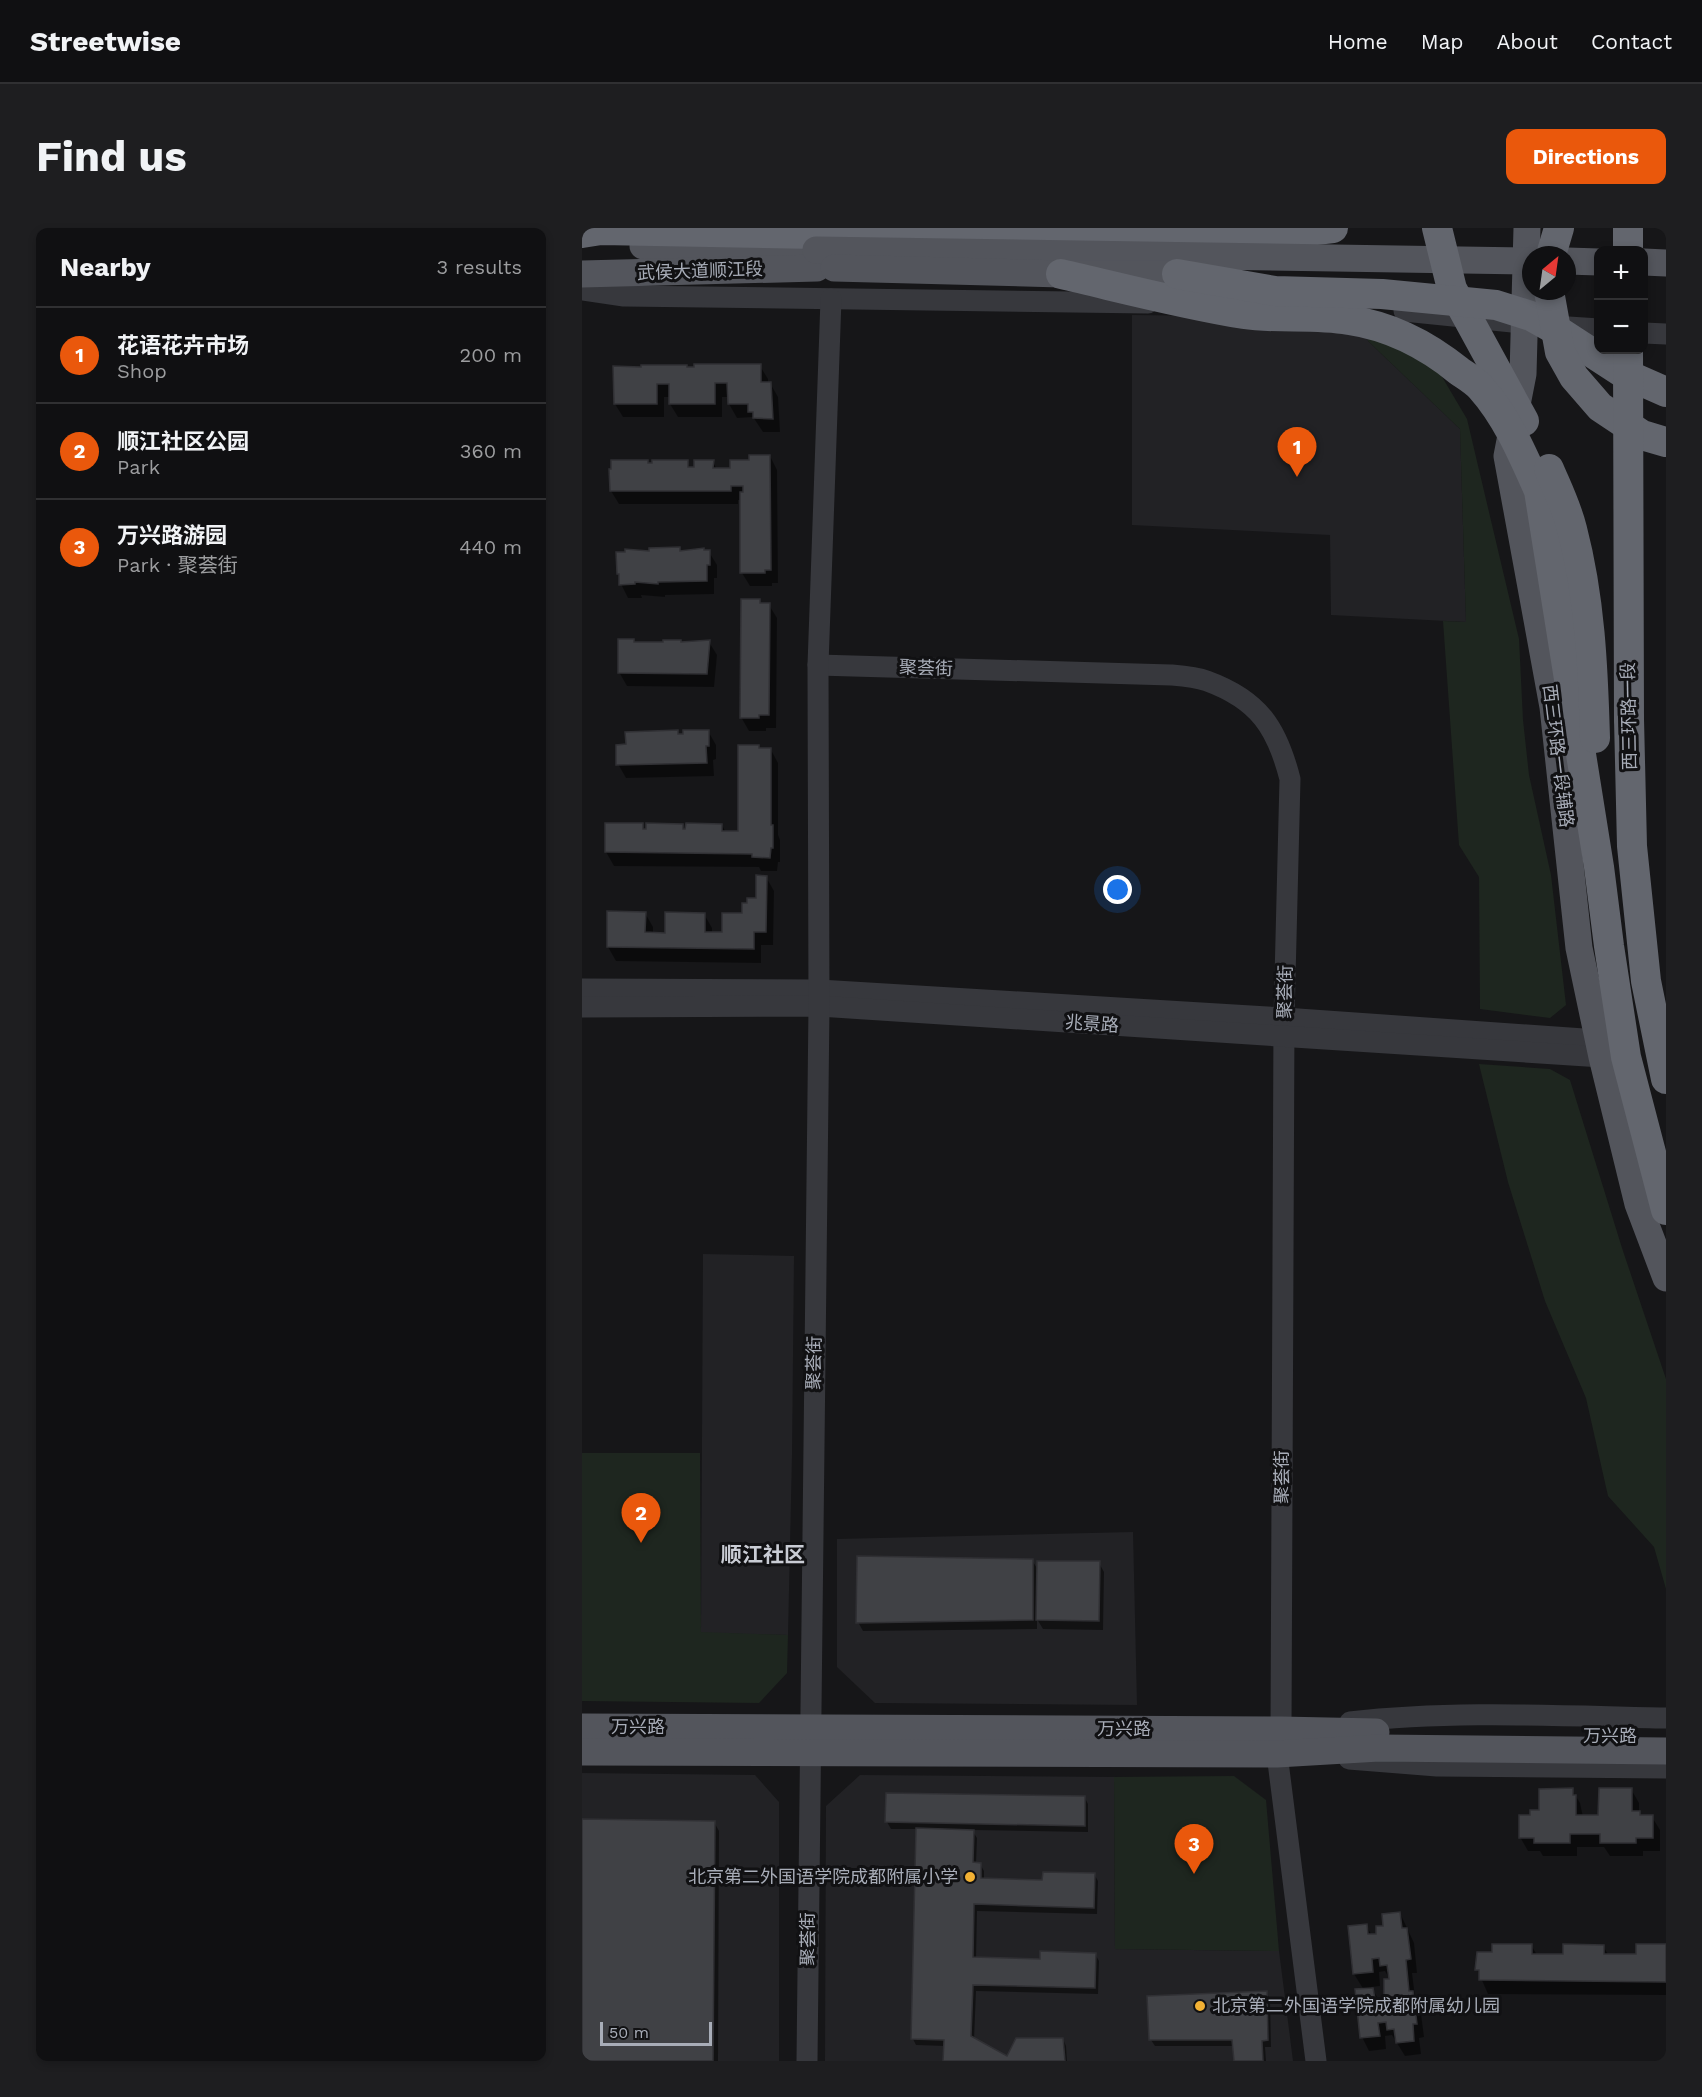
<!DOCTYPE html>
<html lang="en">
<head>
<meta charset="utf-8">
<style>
	body { margin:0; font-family:"Work Sans","Noto Sans SC",sans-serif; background:#1e1e20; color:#f1f3f6 }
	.controls { position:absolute; right:18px; top:18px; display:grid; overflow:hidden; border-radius:12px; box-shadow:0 3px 9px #0003 }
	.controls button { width:54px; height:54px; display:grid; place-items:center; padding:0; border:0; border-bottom:2px solid #303032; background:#101012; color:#f1f3f6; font:30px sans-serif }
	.compass { position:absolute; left:940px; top:18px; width:54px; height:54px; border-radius:50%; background:#101012; box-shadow:0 3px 9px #0003; rotate:29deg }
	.scale { position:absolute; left:18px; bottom:15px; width:112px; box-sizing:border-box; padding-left:6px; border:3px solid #a8adb8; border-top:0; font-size:16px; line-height:21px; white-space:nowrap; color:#a8adb8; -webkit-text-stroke:4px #111113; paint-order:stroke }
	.you { position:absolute; left:536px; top:662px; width:21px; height:21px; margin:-15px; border:4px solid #fff; border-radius:50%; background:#1a73e8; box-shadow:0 0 0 9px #1a73e833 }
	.badge { display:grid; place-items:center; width:39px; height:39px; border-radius:50%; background:#ea580c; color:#fff; font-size:20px; font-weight:700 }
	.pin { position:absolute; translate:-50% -50px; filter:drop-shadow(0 2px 3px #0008) }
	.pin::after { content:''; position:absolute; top:32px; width:21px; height:18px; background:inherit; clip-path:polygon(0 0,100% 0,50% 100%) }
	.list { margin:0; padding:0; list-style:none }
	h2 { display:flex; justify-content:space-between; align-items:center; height:78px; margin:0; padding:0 24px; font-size:26px }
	h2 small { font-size:20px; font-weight:400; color:#9c9d9f }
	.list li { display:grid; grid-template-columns:39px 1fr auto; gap:18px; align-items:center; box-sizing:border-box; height:96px; padding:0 24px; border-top:2px solid #303032 }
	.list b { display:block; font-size:22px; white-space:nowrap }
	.list p { margin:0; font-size:20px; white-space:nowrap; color:#9c9d9f }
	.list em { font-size:20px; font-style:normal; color:#9c9d9f }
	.map { position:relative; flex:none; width:1084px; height:1833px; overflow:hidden; border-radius:12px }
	header { display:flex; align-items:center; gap:36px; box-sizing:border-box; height:84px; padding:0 30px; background:#101012; border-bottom:2px solid #303032 }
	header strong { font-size:28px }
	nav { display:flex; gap:33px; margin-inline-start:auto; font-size:21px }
	.intro { display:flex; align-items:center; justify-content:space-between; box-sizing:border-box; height:144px; padding:0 36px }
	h1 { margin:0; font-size:42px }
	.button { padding:15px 27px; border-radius:12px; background:#ea580c; color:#fff; font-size:21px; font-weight:700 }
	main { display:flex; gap:36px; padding:0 36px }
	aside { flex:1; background:#101012; border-radius:12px; box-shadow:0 3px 9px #0003 }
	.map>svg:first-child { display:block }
	.built { fill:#222225 }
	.green { fill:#1e261f }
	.shadow { fill:#0007; fill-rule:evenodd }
	.building { fill:#404145; stroke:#303034; stroke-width:1.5 }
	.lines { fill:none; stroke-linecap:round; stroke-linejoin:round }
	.minor { stroke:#37383d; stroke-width:21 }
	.major { stroke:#53555c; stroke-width:27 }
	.highway { stroke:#63666e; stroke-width:30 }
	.major-bridge { stroke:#53555c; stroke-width:27 }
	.highway-bridge { stroke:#63666e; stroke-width:30 }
	.poi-dot { fill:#f2b134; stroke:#111113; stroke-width:2 }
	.labels { text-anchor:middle; stroke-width:6; stroke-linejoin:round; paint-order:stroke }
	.street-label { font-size:18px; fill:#a8adb8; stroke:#111113 }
	.poi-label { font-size:18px; fill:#a8adb8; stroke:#111113; text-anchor:end }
	.quarter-label { font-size:21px; font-weight:bold; fill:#c9ccd4; stroke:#111113 }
</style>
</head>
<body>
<header>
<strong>Streetwise</strong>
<nav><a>Home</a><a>Map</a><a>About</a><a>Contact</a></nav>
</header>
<div class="intro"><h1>Find us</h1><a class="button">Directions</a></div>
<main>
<aside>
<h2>Nearby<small>3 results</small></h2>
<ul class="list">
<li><span class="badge">1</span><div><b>花语花卉市场</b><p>Shop</p></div><em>200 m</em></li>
<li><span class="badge">2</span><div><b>顺江社区公园</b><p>Park</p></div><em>360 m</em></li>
<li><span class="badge">3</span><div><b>万兴路游园</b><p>Park · 聚荟街</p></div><em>440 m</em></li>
</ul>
</aside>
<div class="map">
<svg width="1084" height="1833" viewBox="0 0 1084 1833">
	<rect width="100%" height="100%" fill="#161618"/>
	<!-- built -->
	<g class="built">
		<polygon points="550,87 784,90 786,113 878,201 884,394 749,387 748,307 550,297"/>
		<polygon points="121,1026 212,1028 210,1226 206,1407 119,1405"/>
		<polygon points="551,1304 555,1477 293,1475 255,1439 255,1311"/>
		<polygon points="0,1545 173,1547 197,1574 197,1833 0,1833"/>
		<polygon points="278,1547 532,1549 533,1721 697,1723 711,1833 243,1833 244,1578"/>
	</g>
	<!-- green -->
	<g class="green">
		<polygon points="784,90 856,142 885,191 937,411 941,492 947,547 969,647 984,777 968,790 898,781 897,649 877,617 861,393 884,394 878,201 786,113"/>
		<polygon points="897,836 968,841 988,852 1040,1020 1084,1151 1084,1361 1072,1319 1026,1268 1004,1170 963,1073 926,954"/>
		<polygon points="0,1225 118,1225 119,1404 206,1407 205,1445 177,1475 0,1473"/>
		<polygon points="652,1548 684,1572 697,1723 533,1721 532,1549"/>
	</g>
	<!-- shadow -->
	<g class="shadow">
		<polygon points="105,138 106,140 178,138 186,151 186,155 188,155 196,169 198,204 181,204 171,189 155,190 147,176 147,169 140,169 140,189 96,189 88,176 88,169 82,169 82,189 41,189 33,176"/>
		<polygon points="188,228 195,242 196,355 190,355 190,358 168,358 160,345 160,272 156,272 156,276 37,276 29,263 66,234 67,237 105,234 109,241 131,234 135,242 150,242"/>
		<polygon points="97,321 99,324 127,324 135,337 135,350 132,350 132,366 83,367 83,369 59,367 60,370 46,370 39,356 36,345 69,324"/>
		<polygon points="177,373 180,377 187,377 195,390 194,500 184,500 184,503 167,503 159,489"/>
		<polygon points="127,414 135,427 132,459 45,458 37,444 53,415 100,416"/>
		<polygon points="126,503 134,517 134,531 131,532 132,548 44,550 36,536 45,518 95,504 97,508"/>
		<polygon points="178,522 189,522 196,535 196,607 198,612 198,634 196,634 195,643 179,643 177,639 32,638 24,624 60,597 63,603 100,597 105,606 140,597 144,605 157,605"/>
		<polygon points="184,649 192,663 191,717 179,717 179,735 34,733 26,719 26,685 63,685 71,699 71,706 84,706 122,686 130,700 130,706 141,706 176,671"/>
		<polygon points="450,1332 456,1342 517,1335 522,1344 521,1402 461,1401 455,1391 455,1401 281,1403 276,1394"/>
		<polygon points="1049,1561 1057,1575 1057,1584 1060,1589 1070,1589 1078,1602 1078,1623 1061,1623 1061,1628 1028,1628 1022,1619 995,1619 995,1628 961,1628 958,1623 946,1623 938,1609 950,1589 990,1562 998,1575 1001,1589 1017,1589"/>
		<polygon points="305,1566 503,1570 506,1576 506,1604 390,1602 395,1610 394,1636 398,1636 402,1643 402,1652 462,1653 512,1646 516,1653 515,1686 395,1683 394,1731 460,1732 513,1726 517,1733 516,1766 394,1763 392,1812 425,1830 481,1811 484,1818 485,1833 362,1833 363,1818 334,1817 331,1811 335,1601 309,1601 305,1594"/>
		<polygon points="0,1592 132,1594 137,1603 136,1833 0,1833"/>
		<path d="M818 1685 832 1715 835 1745H830L833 1769 838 1778 842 1809 837 1810 839 1826 823 1828 810 1807 803 1808 804 1821 787 1823 780 1809 782 1762 772 1746 784 1697 790 1708 796 1707ZM803 1743 808 1752 803 1771 797 1772 789 1759 798 1758 797 1744Z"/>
		<polygon points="949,1717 955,1727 983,1728 1021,1718 1027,1728 1055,1728 1055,1718 1084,1718 1084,1767 906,1766 895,1741 912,1726"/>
		<polygon points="684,1764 688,1771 689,1819 683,1819 684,1833 653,1833 652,1818 573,1818 569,1812"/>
	</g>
	<!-- building -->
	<g class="building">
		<polygon points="112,136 179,136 179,154 189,154 191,191 171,190 171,184 166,184 166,176 146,176 145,155 133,155 133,176 87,176 87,156 75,156 75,176 32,176 31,138 59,139 59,137 105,137 105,139 112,139"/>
		<polygon points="167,227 188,227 189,342 183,342 183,345 158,345 158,264 161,264 161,258 149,258 149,263 28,263 27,241 29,241 29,232 66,232 66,235 70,235 70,232 106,232 106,239 112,239 112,232 132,232 131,240 148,240 148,232 167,232"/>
		<polygon points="98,319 98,323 122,320 122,322 128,322 128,337 125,337 125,353 76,354 76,356 53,354 53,356 37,357 37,346 35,346 34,324 43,324 43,321 67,323 67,320"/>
		<polygon points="159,371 178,371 178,375 188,375 187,487 177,487 177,490 158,490"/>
		<polygon points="36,411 52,411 52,414 81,414 81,412 99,412 99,414 128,412 125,446 36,445"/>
		<polygon points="96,502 96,506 101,506 101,502 127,502 127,518 124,518 125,535 34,537 34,517 44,516 43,504"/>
		<polygon points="156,517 177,517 177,520 189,520 189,597 191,597 191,620 189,620 188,630 170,629 170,626 23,624 23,595 61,595 61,601 64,601 64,595 101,596 101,601 103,601 104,595 140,596 140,603 156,603"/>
		<polygon points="174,647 185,648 184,704 172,704 172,721 25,719 25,683 64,684 63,704 83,705 83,684 123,685 123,704 140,704 140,685 160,685 160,675 165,675 165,670 174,670"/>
		<polygon points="275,1328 451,1331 451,1392 274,1395"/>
		<polygon points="455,1333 518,1333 517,1393 454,1392"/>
		<polygon points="991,1560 991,1567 994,1567 994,1587 1016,1587 1017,1560 1050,1560 1050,1583 1058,1583 1058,1587 1071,1587 1071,1610 1054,1610 1054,1615 1018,1615 1018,1606 988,1606 988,1615 952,1615 952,1610 937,1610 937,1587 948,1587 948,1582 957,1582 957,1561"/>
		<polygon points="304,1565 503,1568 503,1598 303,1594"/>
		<polygon points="0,1591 133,1593 131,1833 0,1833"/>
		<polygon points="334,1600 392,1602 391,1634 399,1635 399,1650 460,1652 461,1644 513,1645 512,1680 392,1676 391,1729 458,1731 458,1723 514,1725 513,1760 391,1757 389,1808 425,1828 434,1810 481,1810 483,1833 361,1833 362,1812 329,1811"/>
		<polygon points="818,1684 820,1700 825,1700 829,1731 824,1732 827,1763 831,1763 835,1796 831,1796 832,1813 814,1815 812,1801 805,1802 804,1794 796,1795 798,1808 778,1810 773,1761 791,1760 793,1771 802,1770 802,1751 807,1751 805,1737 798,1738 797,1730 790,1731 791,1744 771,1746 766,1698 785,1696 786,1706 794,1706 794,1698 801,1698 800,1686"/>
		<polygon points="910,1716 950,1716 950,1726 981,1726 981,1716 1022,1717 1022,1726 1054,1726 1054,1716 1084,1716 1084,1754 897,1752 897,1742 893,1742 895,1724 910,1724"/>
		<polygon points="685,1763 686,1812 680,1813 681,1833 652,1833 650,1812 567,1812 565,1768"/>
	</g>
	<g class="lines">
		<!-- minor -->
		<g class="minor">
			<polyline points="0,62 42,68 566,75"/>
			<polyline points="822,83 940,95"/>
			<polyline points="971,98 1017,101"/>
			<polyline points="1062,105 1084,106"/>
			<path d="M236 437 589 447C601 448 614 449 625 453 677 472 695 500 708 551L702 790 699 1502 713 1500"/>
			<polyline points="0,761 237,762 702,790 1016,812"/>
			<polyline points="0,779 237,778 1020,829"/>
			<path d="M768 1494C872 1482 979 1488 1084 1490"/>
			<polyline points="709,1527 695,1526 734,1833"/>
			<polyline points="767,1531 855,1538 1084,1540"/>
			<polyline points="225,1833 237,778 236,437 249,71"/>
		</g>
		<!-- major -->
		<g class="major">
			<polyline points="945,0 941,146 925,228 971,479 997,720 1020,829 1056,976 1084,1050"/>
			<polyline points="61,18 234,22"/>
			<polyline points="985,33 1017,34"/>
			<polyline points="1062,34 1084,35"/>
			<polyline points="0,46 235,40"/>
			<polyline points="0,1499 699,1502 794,1504"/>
			<polyline points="0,1524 695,1526 797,1520 1084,1523"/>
		</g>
		<!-- highway -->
		<g class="highway">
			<polyline points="1046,0 1046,22"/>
			<polyline points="0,5 19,2 236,6 682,8 751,0"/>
			<polyline points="969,27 977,0"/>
			<polyline points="1047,491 1050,618 1064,753 1084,851"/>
		</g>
		<!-- major-bridge -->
		<g class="major-bridge">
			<polyline points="234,22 949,33"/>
			<polyline points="252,40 479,46 618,46"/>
		</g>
		<!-- highway-bridge -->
		<g class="highway-bridge">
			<polyline points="855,0 870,61 942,193"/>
			<path d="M479 46C540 60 600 76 662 86 696 91 732 86 767 92 808 98 845 117 877 143 884 148 893 153 899 160 925 189 941 227 957 263L1017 639 1027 718 1044 829 1084 982"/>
			<polyline points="595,46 693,63 800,66 914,77 949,88 981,106 1041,145 1084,164"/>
			<polyline points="967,63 978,124 992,149 1018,179 1060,207 1084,214"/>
			<polyline points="1046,122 1047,491"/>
			<path d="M967 241C975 260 985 280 990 301 1008 370 1011 439 1013 510"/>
		</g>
	</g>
	<!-- markers -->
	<g class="poi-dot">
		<circle cx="388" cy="1649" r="6"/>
		<circle cx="618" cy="1778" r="6"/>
	</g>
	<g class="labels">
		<!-- street labels -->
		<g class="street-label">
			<text transform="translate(118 43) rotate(-2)" y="6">武侯大道顺江段</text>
			<text transform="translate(344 440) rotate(2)" y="6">聚荟街</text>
			<text transform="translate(1047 488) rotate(-91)" y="6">西三环路一段</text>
			<text transform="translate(976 528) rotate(83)" y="6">西三环路一段辅路</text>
			<text transform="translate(703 764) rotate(-89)" y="6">聚荟街</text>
			<text transform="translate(510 796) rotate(4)" y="6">兆景路</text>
			<text transform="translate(232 1135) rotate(-89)" y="6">聚荟街</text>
			<text transform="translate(700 1249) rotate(-90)" y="6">聚荟街</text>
			<text x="56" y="1505">万兴路</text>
			<text x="542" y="1507">万兴路</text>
			<text x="1028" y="1514">万兴路</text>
			<text transform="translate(226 1711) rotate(-90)" y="6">聚荟街</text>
		</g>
		<!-- poi labels -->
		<g class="poi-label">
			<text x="376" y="1655">北京第二外国语学院成都附属小学</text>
			<text x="630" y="1784" text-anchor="start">北京第二外国语学院成都附属幼儿园</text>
		</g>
		<!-- quarter labels -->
		<g class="quarter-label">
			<text x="181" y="1334">顺江社区</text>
		</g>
	</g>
</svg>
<div class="controls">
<button>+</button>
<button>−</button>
</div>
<svg class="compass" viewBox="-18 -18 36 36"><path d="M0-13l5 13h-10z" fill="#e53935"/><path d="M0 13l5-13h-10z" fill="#9c9d9f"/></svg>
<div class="scale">50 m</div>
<div class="you"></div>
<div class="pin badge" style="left:715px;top:249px">1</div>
<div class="pin badge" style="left:59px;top:1315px">2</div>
<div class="pin badge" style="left:612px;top:1646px">3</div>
</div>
</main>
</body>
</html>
